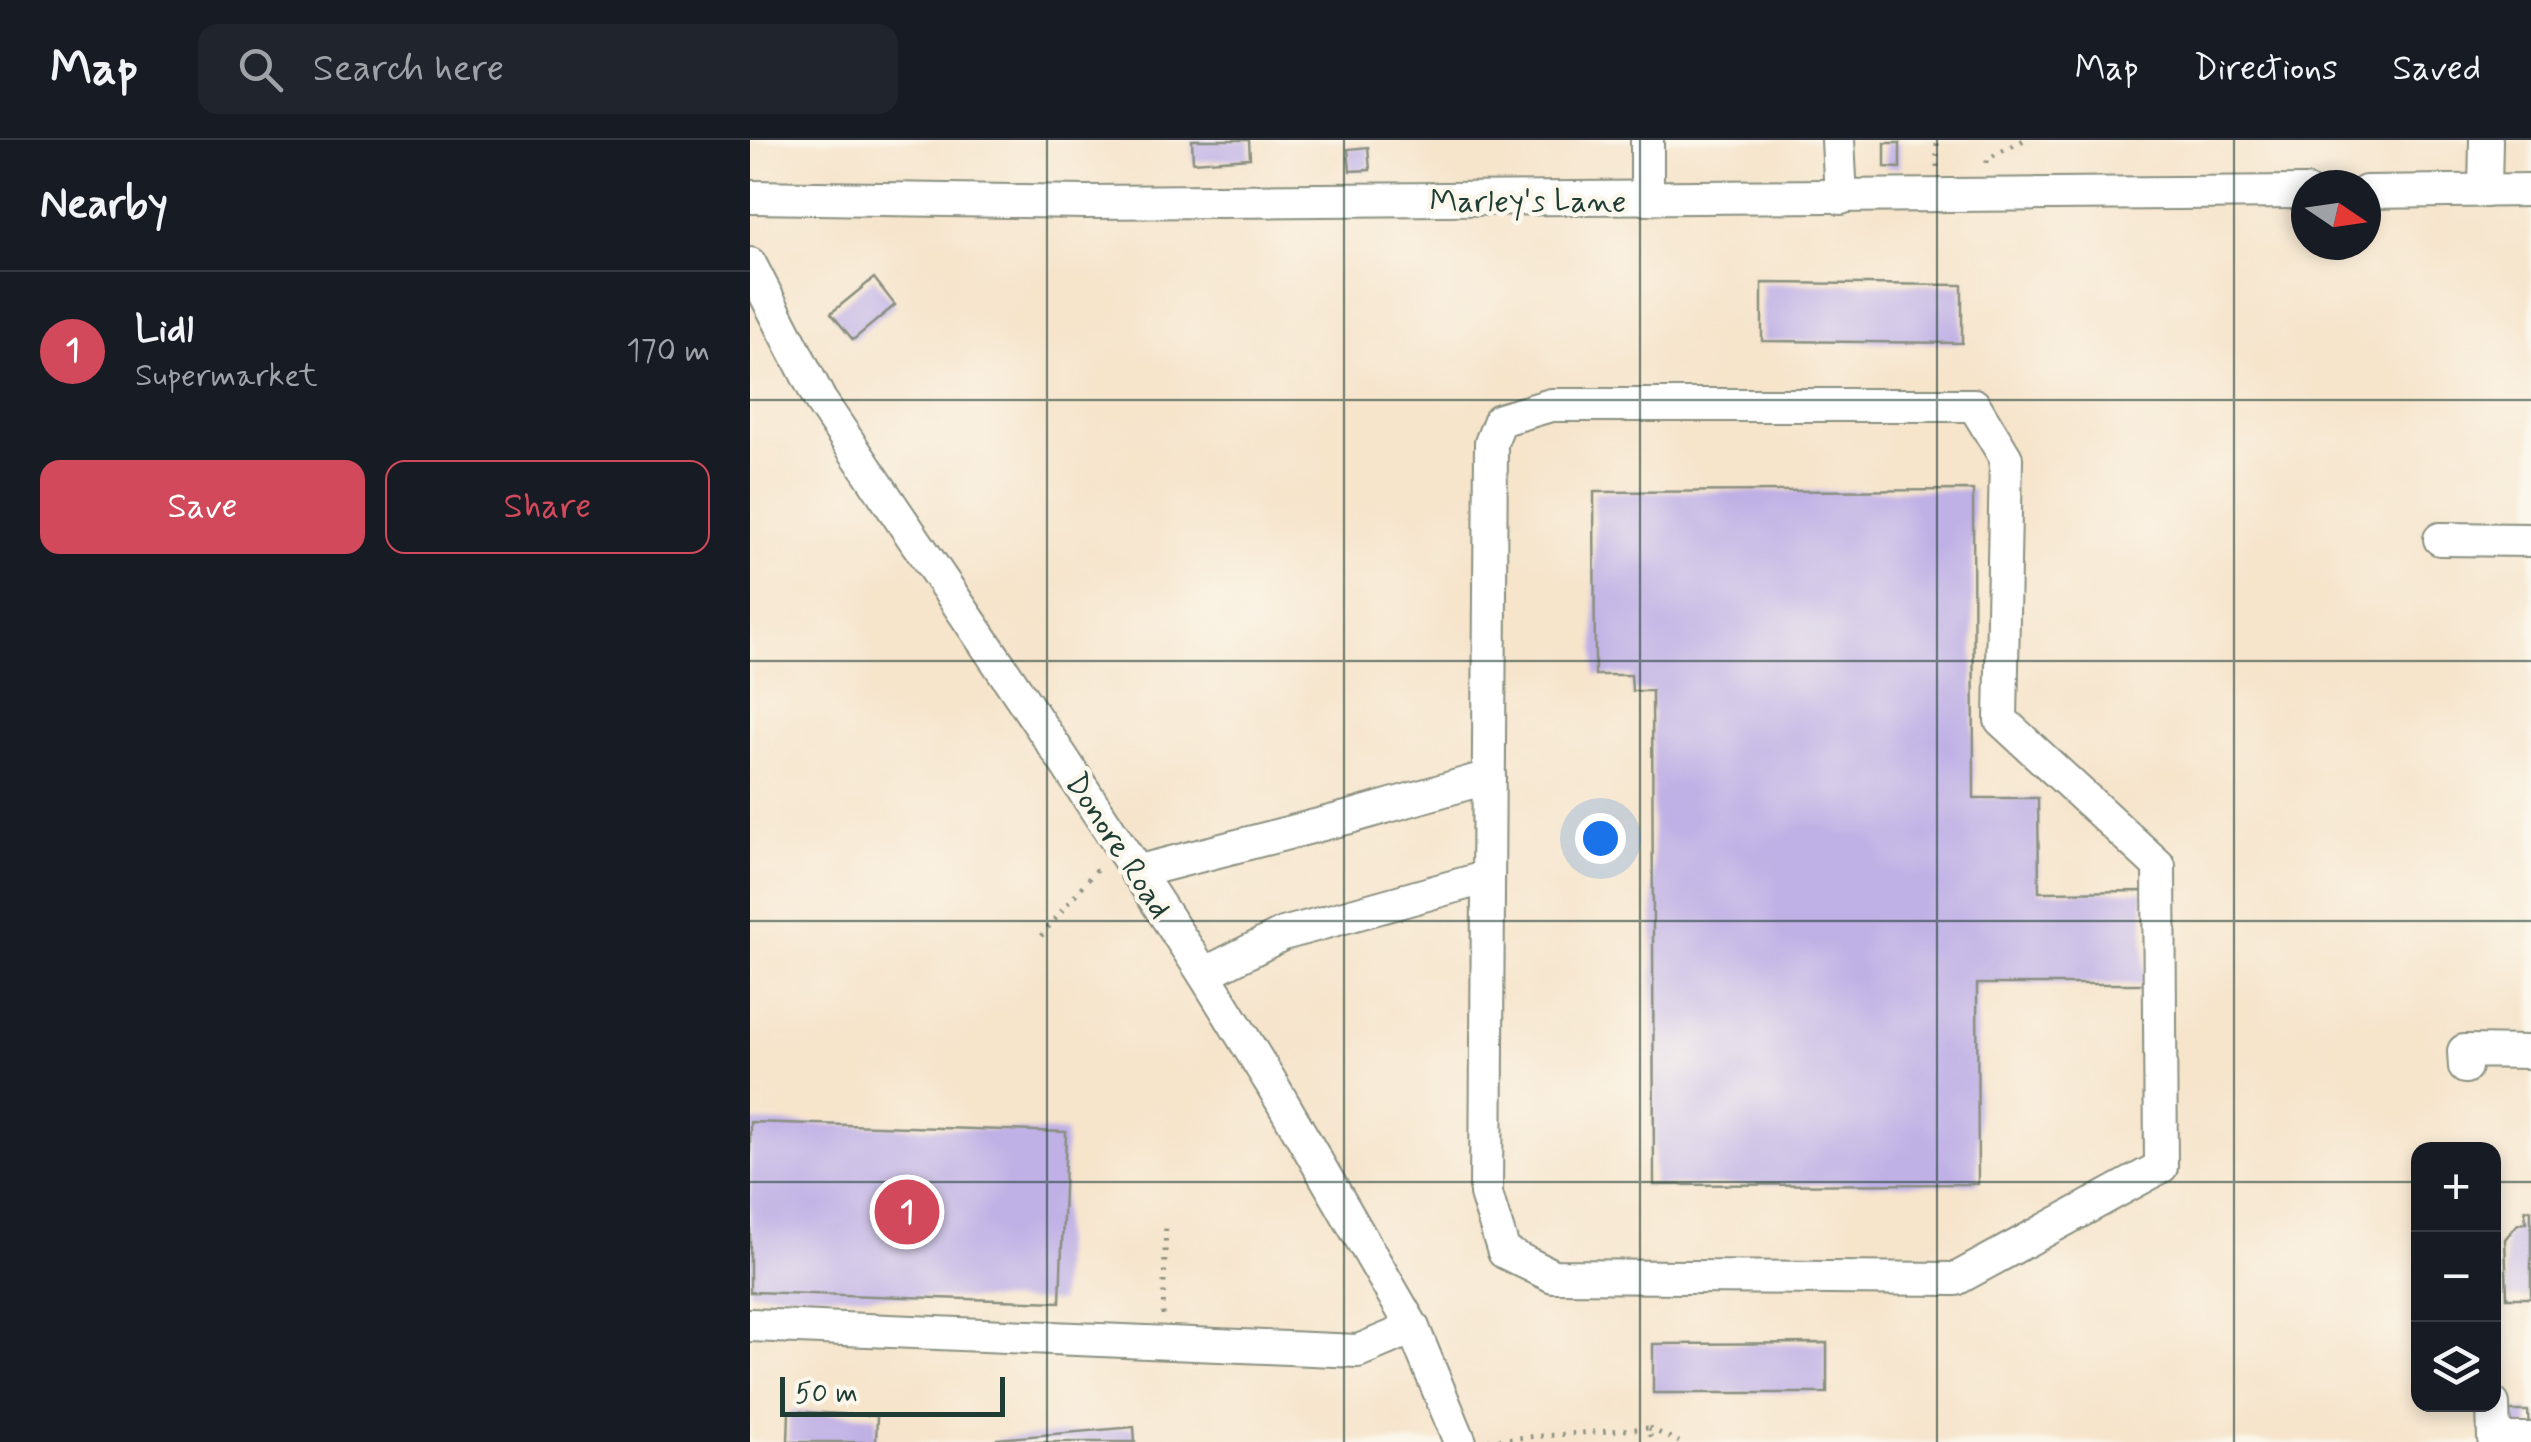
<!DOCTYPE html>
<html lang="en">
<head>
<meta charset="utf-8">
<style>
	body { margin:0; font-family:Mynerve,sans-serif; background:#20242c; color:#f1f3f6 }
	.controls { position:absolute; right:30px; bottom:30px; display:grid; overflow:hidden; border-radius:20px; box-shadow:0 5px 15px #0003 }
	.controls button { width:90px; height:90px; display:grid; place-items:center; padding:0; border:0; border-bottom:2px solid #363941; background:#171b24; color:#f1f3f6; font:50px sans-serif }
	.compass { position:absolute; left:1541px; top:30px; width:90px; height:90px; border-radius:50%; background:#171b24; box-shadow:0 5px 15px #0003; rotate:103deg }
	.scale { position:absolute; left:30px; bottom:25px; width:225px; box-sizing:border-box; padding-left:10px; border:5px solid #1f3d34; border-top:0; font-size:28px; line-height:35px; white-space:nowrap; color:#1f3d34; -webkit-text-stroke:8px #fbf7ec; paint-order:stroke }
	.you { position:absolute; left:850px; top:698px; width:35px; height:35px; margin:-25px; border:8px solid #fff; border-radius:50%; background:#1a73e8; box-shadow:0 0 0 15px #1a73e833 }
	.badge { display:grid; place-items:center; width:65px; height:65px; border-radius:50%; background:#d1495b; color:#fff; font-size:32px; font-weight:700 }
	.pin { position:absolute; translate:-50% -50%; border:5px solid #fff; box-shadow:0 2px 10px #0006 }
	.list { margin:0; padding:0; list-style:none }
	h2 { display:flex; justify-content:space-between; align-items:center; height:130px; margin:0; padding:0 40px; font-size:42px }
	h2 small { font-size:32px; font-weight:400; color:#9ea1a6 }
	.list li { display:grid; grid-template-columns:65px 1fr auto; gap:30px; align-items:center; box-sizing:border-box; height:160px; padding:0 40px; border-top:2px solid #363941 }
	.list b { display:block; font-size:38px; white-space:nowrap }
	.list p { margin:0; font-size:32px; white-space:nowrap; color:#9ea1a6 }
	.list em { font-size:32px; font-style:normal; color:#9ea1a6 }
	.actions { display:flex; gap:20px; padding:30px 40px }
	.actions a { flex:1; padding:22px 0; border:2px solid #d1495b; border-radius:20px; text-align:center; font-size:35px; color:#d1495b }
	.actions .main { background:#d1495b; color:#fff }
	.icon { flex:none; width:55px; height:55px; fill:none; stroke:currentColor; stroke-width:2; stroke-linecap:round; stroke-linejoin:round }
	.map { position:relative; flex:none; width:1781px; height:1302px; overflow:hidden }
	header { display:flex; align-items:center; gap:60px; box-sizing:border-box; height:140px; padding:0 50px; background:#171b24; border-bottom:2px solid #363941 }
	header strong { font-size:48px }
	nav { display:flex; gap:55px; margin-inline-start:auto; font-size:35px }
	.search { width:700px; height:90px; background:#20242c; display:flex; align-items:center; gap:25px; box-sizing:border-box; padding:0 35px; border-radius:20px; color:#9ea1a6; font-size:38px }
	main { display:flex }
	aside { flex:1; background:#171b24 }
	.map>svg:first-child { display:block }
	.building { fill:#bfb0e5 }
	.lines { fill:none; stroke-linecap:round; stroke-linejoin:round }
	.minor-casing { stroke:#8a9080; stroke-width:36 }
	.path { stroke:#8a9080; stroke-width:5; stroke-dasharray:2.5 8; stroke-linecap:butt }
	.minor { stroke:#fff; stroke-width:32 }
	.grid { fill:none; stroke:#1f3d34; stroke-width:2.5; stroke-opacity:0.55 }
	.labels { text-anchor:middle; stroke-width:9; stroke-linejoin:round; paint-order:stroke }
	.street-label { font-size:32px; fill:#1f3d34; stroke:#fbf7ec }
</style>
</head>
<body>
<header>
<strong>Map</strong>
<div class="search"><svg class="icon" aria-label="search" viewBox="0 0 24 24"><circle cx="10" cy="10" r="6"/><path d="M15 15l6 6"/></svg>Search here</div>
<nav><a>Map</a><a>Directions</a><a>Saved</a></nav>
</header>
<main>
<aside>
<h2>Nearby<small></small></h2>
<ul class="list">
<li><span class="badge">1</span><div><b>Lidl</b><p>Supermarket</p></div><em>170 m</em></li>
</ul>
<div class="actions"><a class="main">Save</a><a>Share</a></div>
</aside>
<div class="map">
<svg width="1781" height="1302" viewBox="0 0 1781 1302">
	<rect width="100%" height="100%" fill="#fbf7ec"/>
	<filter id="ink" filterUnits="userSpaceOnUse"><feTurbulence type="fractalNoise" baseFrequency=".01" numOctaves="2"/><feDisplacementMap in="SourceGraphic" scale="20" xChannelSelector="R" yChannelSelector="G"/><feConvolveMatrix kernelMatrix="1 2 1 2 8 2 1 2 1" color-interpolation-filters="sRGB"/></filter>
	<filter id="wash" filterUnits="userSpaceOnUse"><feTurbulence type="fractalNoise" baseFrequency=".0048" numOctaves="4" result="noise"/><feDisplacementMap in="SourceGraphic" scale="40" xChannelSelector="R" yChannelSelector="G"/><feGaussianBlur stdDeviation="2.25" result="paint"/><feColorMatrix in="noise" values="0 0 0 0 0 0 0 0 0 0 0 0 0 0 0 0 0 1.4 0 .05"/><feComposite in="paint" operator="in"/></filter>
	<g filter="url(#wash)">
		<rect width="100%" height="100%" fill="#f6e4cb"/>
		<g id="blocks">
			<!-- building -->
			<g class="building">
				<polygon points="442,0 499,0 500,18 443,22"/>
				<polygon points="1135,3 1150,3 1150,28 1135,27"/>
				<polygon points="618,7 620,30 600,31 598,9"/>
				<polygon points="124,138 145,165 103,200 81,173"/>
				<polygon points="1012,143 1212,145 1212,203 1012,201"/>
				<polygon points="1223,350 1224,658 1288,658 1289,752 1394,751 1394,844 1227,844 1228,1044 904,1045 902,551 882,551 881,535 845,535 844,352"/>
				<polygon points="0,982 316,992 310,1162 0,1152"/>
				<polygon points="1775,1070 1781,1070 1781,1158 1757,1158 1755,1099 1768,1084 1776,1083"/>
				<polygon points="1077,1203 1077,1253 903,1253 903,1204"/>
				<polygon points="39,1271 127,1276 126,1302 38,1302"/>
				<polygon points="1760,1271 1778,1271 1779,1289 1760,1289"/>
				<polygon points="384,1287 385,1302 247,1302 247,1299"/>
			</g>
		</g>
	</g>
	<g filter="url(#ink)">
		<use href="#blocks" fill-opacity="0" stroke="#8a9080" stroke-width="2.5"/>
		<g class="lines">
			<defs>
				<g id="minor">
					<polyline points="897,0 897,59"/>
					<polyline points="1088,0 1091,58"/>
					<polyline points="1735,51 1736,0"/>
					<polyline points="1616,52 1781,50"/>
					<polyline points="0,57 336,62 1556,52"/>
					<polyline points="0,124 70,260 311,616 454,834 520,941 663,1188 710,1302"/>
					<polygon points="801,265 1224,265 1256,318 1251,580 1409,726 1411,1027 1206,1139 803,1136 754,1112 736,1054 741,303 750,280"/>
					<polyline points="1690,399 1781,400"/>
					<polyline points="386,732 600,677 739,637"/>
					<polyline points="454,834 533,794 738,737"/>
					<polyline points="1715,927 1714,911 1781,912"/>
					<polyline points="0,1185 608,1211 663,1188"/>
					<polyline points="1743,1264 1744,1299 1781,1299"/>
				</g>
			</defs>
			<!-- minor casing -->
			<use href="#minor" class="minor-casing"/>
			<!-- path -->
			<g class="path">
				<polyline points="1237,23 1237,19 1274,0"/>
				<polyline points="1187,27 1187,0"/>
				<polyline points="291,796 350,725"/>
				<polyline points="413,1175 416,1082"/>
				<polyline points="899,1288 929,1302"/>
				<polyline points="738,1300 899,1288 901,1302"/>
			</g>
			<!-- minor -->
			<use href="#minor" class="minor"/>
		</g>
	</g>
	<!-- grid -->
	<path class="grid" d="M297 0V1302M594 0V1302M890 0V1302M1187 0V1302M1484 0V1302M0 260H1781M0 521H1781M0 781H1781M0 1042H1668M1744 1042H1781"/>
	<g class="labels">
		<!-- street labels -->
		<g class="street-label">
			<text x="778" y="71">Marley's Lane</text>
			<text transform="translate(369 705) rotate(57)" y="11">Donore Road</text>
		</g>
	</g>
</svg>
<div class="controls">
<button>+</button>
<button>−</button>
<button><svg class="icon" aria-label="layers" viewBox="0 0 24 24"><path d="M12 4l9 5-9 5-9-5zM3 14l9 5 9-5"/></svg></button>
</div>
<svg class="compass" viewBox="-18 -18 36 36"><path d="M0-13l5 13h-10z" fill="#e53935"/><path d="M0 13l5-13h-10z" fill="#9ea1a6"/></svg>
<div class="scale">50 m</div>
<div class="you"></div>
<div class="pin badge" style="left:157px;top:1072px">1</div>
</div>
</main>
</body>
</html>
